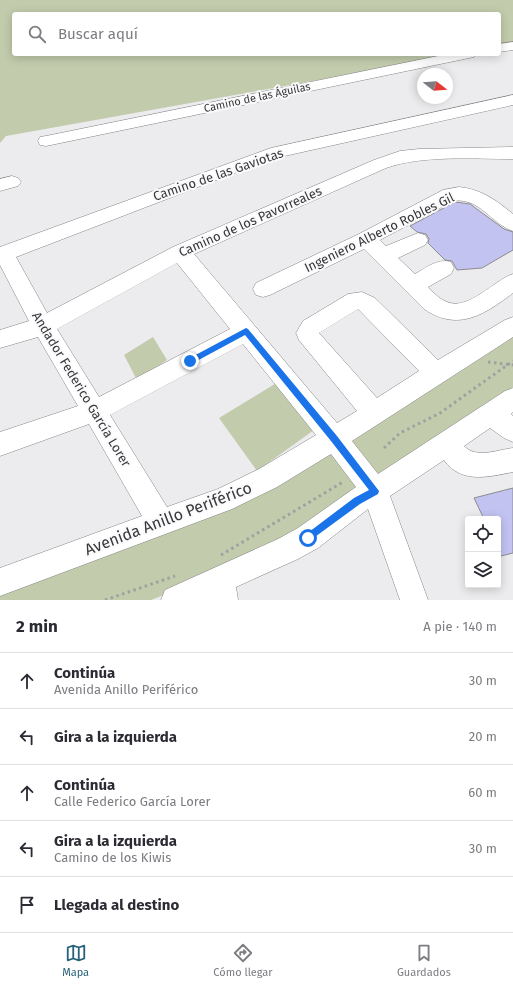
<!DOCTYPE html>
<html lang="es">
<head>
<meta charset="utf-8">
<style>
	body { margin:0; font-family:"Fira Sans",sans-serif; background:#f2f2f3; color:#2b2b33 }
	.controls { position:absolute; right:12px; bottom:12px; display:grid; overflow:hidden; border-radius:4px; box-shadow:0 2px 10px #0003 }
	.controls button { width:36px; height:36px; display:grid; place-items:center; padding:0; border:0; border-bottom:1px solid #e1e1e2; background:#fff; color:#2b2b33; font:20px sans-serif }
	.compass { position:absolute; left:417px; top:68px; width:36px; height:36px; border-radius:50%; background:#fff; box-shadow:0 2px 10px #0003; rotate:107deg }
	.stop { position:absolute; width:12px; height:12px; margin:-9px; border:3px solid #1a73e8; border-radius:50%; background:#fff }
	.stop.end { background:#1a73e8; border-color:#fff; box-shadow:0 1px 4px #0008 }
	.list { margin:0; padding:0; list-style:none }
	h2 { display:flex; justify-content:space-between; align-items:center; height:52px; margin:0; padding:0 16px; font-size:17px }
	h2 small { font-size:13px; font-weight:400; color:#7c7c81 }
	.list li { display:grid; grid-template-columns:26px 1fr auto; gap:12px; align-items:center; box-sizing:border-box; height:56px; padding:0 16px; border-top:1px solid #e1e1e2 }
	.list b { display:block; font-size:15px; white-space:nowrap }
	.list p { margin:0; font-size:13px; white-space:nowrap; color:#7c7c81 }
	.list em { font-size:13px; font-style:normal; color:#7c7c81 }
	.icon { flex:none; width:22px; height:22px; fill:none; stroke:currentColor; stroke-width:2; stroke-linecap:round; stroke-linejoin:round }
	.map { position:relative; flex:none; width:513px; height:600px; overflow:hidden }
	.search { position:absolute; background:#fff; box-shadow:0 2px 10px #0003; left:12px; right:12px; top:12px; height:44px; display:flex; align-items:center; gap:10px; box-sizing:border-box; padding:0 14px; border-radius:4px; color:#7c7c81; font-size:15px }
	.sheet { height:332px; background:#fff }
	nav { display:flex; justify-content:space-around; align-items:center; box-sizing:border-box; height:56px; border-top:1px solid #e1e1e2; background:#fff; font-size:11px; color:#7c7c81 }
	nav a { display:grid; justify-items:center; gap:2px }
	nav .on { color:#26627a }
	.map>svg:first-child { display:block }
	.green { fill:#c2cbac }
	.building { fill:#c2c3f1; stroke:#8c8c8e }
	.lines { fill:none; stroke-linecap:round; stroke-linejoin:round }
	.minor-casing { stroke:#848486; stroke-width:1 }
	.path { stroke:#a0a0a1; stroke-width:3; stroke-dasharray:2.5 3.5; stroke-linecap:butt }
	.minor { fill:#fff; fill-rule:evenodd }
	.route { fill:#1a73e8 }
	.labels { text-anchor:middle; stroke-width:4; stroke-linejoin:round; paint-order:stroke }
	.far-street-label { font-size:11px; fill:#383839; stroke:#fafafc }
	.street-label { font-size:13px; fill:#383839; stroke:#fafafc }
	.near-street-label { font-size:16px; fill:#383839; stroke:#fafafc }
</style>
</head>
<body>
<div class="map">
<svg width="513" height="600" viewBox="0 0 513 600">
	<rect width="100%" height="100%" fill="#ececee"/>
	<!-- green -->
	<g class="green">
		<polygon points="0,0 513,0 513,45 499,48 499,14 14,14 14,54 463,54 6,136 0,143"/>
		<polygon points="513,334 513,387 378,475 284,541 196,582 151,600 0,600 0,593 141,537"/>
		<polygon points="153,337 167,360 137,380 124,355"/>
		<polygon points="278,382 314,430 257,471 219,418"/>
	</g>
	<!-- building -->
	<g class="building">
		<polygon points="455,202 470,204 504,229 513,232 513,250 482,268 457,270 452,261 445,260 428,243 429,239 426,234 417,232 410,226"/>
		<polygon points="513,488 513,553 501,556 498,550 498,519 484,519 474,498"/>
	</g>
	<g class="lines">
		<defs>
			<g id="minor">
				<polygon points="513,42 513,50 499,52 499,44"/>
				<polygon points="448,54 476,54 474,57 469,58 46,146 40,145 38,141 40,137 46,136"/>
				<path d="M513 95V105L280 157 258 164 16 257 47 313 173 247 374 160 400 151 419 149 513 147V159C474 159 422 155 386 168L194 254 337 423 357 411 299 340 296 333 303 321 348 294 362 292 375 298 438 360 505 320 513 317V337L352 441 378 474 505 391 513 388V412L511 414 513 416V442L504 438 490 428 464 446C476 459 497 450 513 448V472C488 477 461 484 444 460L390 496 428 600H400L368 509 318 548 298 559 236 587 238 600H161L165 590 278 539 298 528 356 487 331 454 277 487 232 509 0 596V568L142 516 89 424 0 456V432L78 406 38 337 0 348V330L29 321 0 265V247L271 148ZM177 263 230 329 99 397 57 329ZM358 309 419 371 377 398 319 333ZM243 344 316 435 259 469 218 489 167 507 110 415Z"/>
				<polygon points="12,176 18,178 21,182 18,186 0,191 0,179"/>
				<path d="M459 187C481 189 496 200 513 214V231C491 224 480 197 453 201L380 240 386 246 418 233 425 235 428 240 425 245 398 258 415 274C426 268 438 258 451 262L454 268 451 274 428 287C433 292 439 299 447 302 469 311 494 280 513 274V293C484 315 458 332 424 309L364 249 270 295 263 297 256 295 253 289 256 283 359 234 443 190Z"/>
			</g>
		</defs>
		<!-- minor casing -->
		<use href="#minor" class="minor-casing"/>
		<!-- path -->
		<g class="path">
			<polyline points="488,362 513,365"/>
			<polyline points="384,448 400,433 440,413 513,361"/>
			<polyline points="221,555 343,482"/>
			<polyline points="105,600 175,576"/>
		</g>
		<!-- minor -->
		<use href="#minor" class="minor"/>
	</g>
	<!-- route -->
	<polygon class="route" points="246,328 248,329 337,436 379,491 378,494 360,504 308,542 305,541 304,538 305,535 354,498 369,490 331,441 245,335 193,363 188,363 188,359"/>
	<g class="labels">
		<!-- far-street labels -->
		<g class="far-street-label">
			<text transform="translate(257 97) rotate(-12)" y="4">Camino de las Águilas</text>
		</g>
		<!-- street labels -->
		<g class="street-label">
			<text transform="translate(218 174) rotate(-19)" y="5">Camino de las Gaviotas</text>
			<text transform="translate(250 221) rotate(-24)" y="5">Camino de los Pavorreales</text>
			<text transform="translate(379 232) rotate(-26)" y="5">Ingeniero Alberto Robles Gil</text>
			<text transform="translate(82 389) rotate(59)" y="5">Andador Federico García Lorer</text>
		</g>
		<!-- near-street labels -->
		<g class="near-street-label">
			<text transform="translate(168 518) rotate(-21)" y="6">Avenida Anillo Periférico</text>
		</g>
	</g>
</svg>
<div class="controls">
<button><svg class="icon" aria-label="locate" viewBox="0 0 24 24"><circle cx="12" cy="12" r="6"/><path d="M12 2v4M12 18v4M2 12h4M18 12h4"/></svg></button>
<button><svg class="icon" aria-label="layers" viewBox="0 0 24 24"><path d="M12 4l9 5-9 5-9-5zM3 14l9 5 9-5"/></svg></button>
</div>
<svg class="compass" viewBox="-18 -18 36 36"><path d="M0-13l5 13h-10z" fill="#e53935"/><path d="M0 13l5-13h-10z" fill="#7c7c81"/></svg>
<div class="stop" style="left:308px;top:538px"></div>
<div class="stop end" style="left:190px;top:361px"></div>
<div class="search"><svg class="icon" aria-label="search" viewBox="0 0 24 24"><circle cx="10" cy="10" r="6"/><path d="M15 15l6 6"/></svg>Buscar aquí</div>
</div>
<section class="sheet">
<h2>2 min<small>A pie · 140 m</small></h2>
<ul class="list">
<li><svg class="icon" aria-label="ahead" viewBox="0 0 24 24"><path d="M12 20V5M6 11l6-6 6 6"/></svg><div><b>Continúa</b><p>Avenida Anillo Periférico</p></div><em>30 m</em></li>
<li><svg class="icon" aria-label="left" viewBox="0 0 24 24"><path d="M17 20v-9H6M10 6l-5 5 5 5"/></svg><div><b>Gira a la izquierda</b></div><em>20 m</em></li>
<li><svg class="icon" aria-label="ahead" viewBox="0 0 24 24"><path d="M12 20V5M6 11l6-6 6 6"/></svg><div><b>Continúa</b><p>Calle Federico García Lorer</p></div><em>60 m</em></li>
<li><svg class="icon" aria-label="left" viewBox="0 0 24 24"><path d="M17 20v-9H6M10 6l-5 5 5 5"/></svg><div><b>Gira a la izquierda</b><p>Camino de los Kiwis</p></div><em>30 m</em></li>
<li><svg class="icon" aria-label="arrive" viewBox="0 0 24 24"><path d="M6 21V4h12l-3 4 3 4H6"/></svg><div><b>Llegada al destino</b></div></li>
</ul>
</section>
<nav>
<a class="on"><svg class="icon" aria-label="map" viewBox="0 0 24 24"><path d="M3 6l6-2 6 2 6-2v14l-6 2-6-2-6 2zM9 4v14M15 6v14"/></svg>Mapa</a>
<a><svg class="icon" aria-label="directions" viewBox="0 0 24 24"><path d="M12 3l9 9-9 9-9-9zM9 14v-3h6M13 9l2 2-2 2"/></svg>Cómo llegar</a>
<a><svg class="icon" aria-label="saved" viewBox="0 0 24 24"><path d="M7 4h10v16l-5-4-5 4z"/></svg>Guardados</a>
</nav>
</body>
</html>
